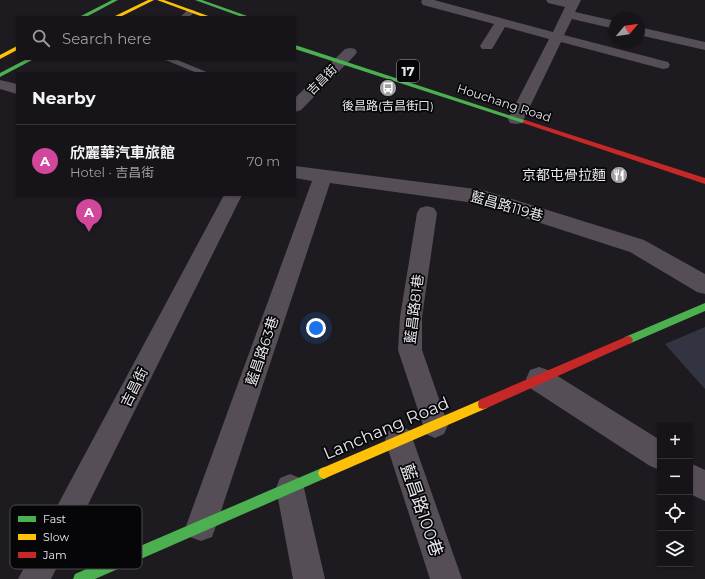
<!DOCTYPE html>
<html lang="en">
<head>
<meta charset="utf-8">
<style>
	body { margin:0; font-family:Montserrat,"Noto Sans TC",sans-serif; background:#1f1d21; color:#f1f3f6 }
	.controls { position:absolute; right:12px; bottom:12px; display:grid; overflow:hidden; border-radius:0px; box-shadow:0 1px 3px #0004 }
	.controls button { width:36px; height:36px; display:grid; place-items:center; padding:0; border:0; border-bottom:1px solid #353337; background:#161418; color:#f1f3f6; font:20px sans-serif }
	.compass { position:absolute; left:609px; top:12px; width:36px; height:36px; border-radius:50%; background:#161418; box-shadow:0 1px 3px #0004; rotate:61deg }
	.you { position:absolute; left:316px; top:328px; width:14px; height:14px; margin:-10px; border:3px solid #fff; border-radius:50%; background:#1a73e8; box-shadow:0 0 0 6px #1a73e833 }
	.badge { display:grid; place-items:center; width:26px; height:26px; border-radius:50%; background:#8c9099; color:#fff; font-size:13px; font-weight:700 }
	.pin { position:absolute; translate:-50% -33px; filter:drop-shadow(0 1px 2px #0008) }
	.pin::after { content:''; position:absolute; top:21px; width:14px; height:12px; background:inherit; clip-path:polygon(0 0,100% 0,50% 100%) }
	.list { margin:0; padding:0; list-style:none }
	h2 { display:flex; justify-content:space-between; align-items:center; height:52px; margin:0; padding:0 16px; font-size:17px }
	h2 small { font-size:13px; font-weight:400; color:#9e9ea2 }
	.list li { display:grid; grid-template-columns:26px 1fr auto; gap:12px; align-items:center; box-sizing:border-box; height:72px; padding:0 16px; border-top:1px solid #353337 }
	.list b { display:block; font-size:15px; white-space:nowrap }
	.list p { margin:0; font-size:13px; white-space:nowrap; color:#9e9ea2 }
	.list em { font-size:13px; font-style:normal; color:#9e9ea2 }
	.icon { flex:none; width:22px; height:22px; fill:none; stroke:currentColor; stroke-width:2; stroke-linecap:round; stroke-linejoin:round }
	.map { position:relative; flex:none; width:705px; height:579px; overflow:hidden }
	.search { position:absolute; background:#161418; box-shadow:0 1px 3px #0004; left:16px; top:16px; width:280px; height:44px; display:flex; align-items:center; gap:10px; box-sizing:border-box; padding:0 14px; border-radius:0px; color:#9e9ea2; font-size:15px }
	.panel { position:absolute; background:#161418; box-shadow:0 1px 3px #0004; left:16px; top:72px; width:280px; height:124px; border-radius:0px }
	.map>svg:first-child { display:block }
	.building { fill:#323442 }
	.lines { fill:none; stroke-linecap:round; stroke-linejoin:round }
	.lane { fill:#564e56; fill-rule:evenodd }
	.street { fill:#564e56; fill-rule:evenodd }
	.fast { fill:#4caf50; fill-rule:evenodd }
	.slow { fill:#ffc107; fill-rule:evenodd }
	.jam { fill:#c62828; fill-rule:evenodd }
	.labels { text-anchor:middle; stroke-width:3.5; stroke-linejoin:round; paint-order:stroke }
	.far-street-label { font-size:12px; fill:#e9e7ec; stroke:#060608 }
	.far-poi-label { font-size:12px; fill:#e9e7ec; stroke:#060608 }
	.shield { fill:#060608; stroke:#a5a4a8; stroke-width:1 }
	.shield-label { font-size:13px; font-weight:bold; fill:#e9e7ec }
	.poi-label { font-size:14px; fill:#e9e7ec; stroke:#060608; text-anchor:end }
	.street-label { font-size:14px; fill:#e9e7ec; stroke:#060608 }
	.near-street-label { font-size:17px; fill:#e9e7ec; stroke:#060608 }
	.key { fill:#060608; stroke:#4a4a4c; stroke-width:1 }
	.key-label { font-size:11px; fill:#e9e7ec }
</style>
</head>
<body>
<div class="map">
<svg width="705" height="579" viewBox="0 0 705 579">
	<rect width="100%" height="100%" fill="#1d1b20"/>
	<!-- building -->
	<polygon class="building" points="705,327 705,389 665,344"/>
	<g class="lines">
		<!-- lane -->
		<g class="lane">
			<polygon points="189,9 196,11 189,17 180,17"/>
			<polygon points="163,59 175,59 209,73 197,73"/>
		</g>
		<!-- street -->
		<g class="street">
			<polygon points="422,0 434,0 553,32 565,7 548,3 546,0 581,0 575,12 615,21 615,29 572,19 564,35 668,62 670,65 668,68 663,69 561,42 524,119 522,123 516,124 510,123 508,119 549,39 505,27 492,49 482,49 480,46 494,24 423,5 421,2"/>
			<polygon points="639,27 705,42 705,50 639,35"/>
			<polygon points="350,48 355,49 357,52 355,55 301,110 295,112 295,98 345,49"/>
			<polygon points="0,80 17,84 17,94 0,89"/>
			<polygon points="295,166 483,190 644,240 705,274 705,294 697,292 630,252 482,204 330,183 216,526 212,537 201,541 190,537 186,526 312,181 295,178"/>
			<polygon points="224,195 242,195 51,579 18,579"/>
			<polygon points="427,206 434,208 437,213 422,317 422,350 448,425 444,434 435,438 426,434 398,350 400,317 417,213 420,208"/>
			<polygon points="539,367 548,370 660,440 660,470 650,466 530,388 526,379 530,370"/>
			<polygon points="399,426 409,430 413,440 462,579 430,579 385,440 389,430"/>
			<polygon points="690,463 705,470 705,501 690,494"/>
			<polygon points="290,474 300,478 304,488 325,579 293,579 276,488 280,478"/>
		</g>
		<!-- fast -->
		<g class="fast">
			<polygon points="112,0 118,0 86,17 79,17"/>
			<polygon points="195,0 202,0 250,17 242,17"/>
			<polygon points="295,45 527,121 528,122 527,123 523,123 295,49"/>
			<polygon points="27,59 34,59 0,77 0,73"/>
			<polygon points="705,303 705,311 631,343 628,344 625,343 623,340 625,337"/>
			<polygon points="324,467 328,469 330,473 328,477 95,579 73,579 75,574"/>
		</g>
		<!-- slow -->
		<g class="slow">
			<polygon points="148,0 154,0 120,17 113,17"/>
			<polygon points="157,0 164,0 211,17 203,17"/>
			<polygon points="17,46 17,50 0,59 0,55"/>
			<polygon points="483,399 487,400 488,404 487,408 328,477 324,479 320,477 318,473 320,469"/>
		</g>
		<!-- jam -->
		<g class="jam">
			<polygon points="525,120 705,178 705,184 523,123 523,121"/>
			<polygon points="628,336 631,337 633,340 631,343 487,408 483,409 479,408 478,404 479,400"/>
		</g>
	</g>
	<!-- icons -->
	<defs>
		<symbol id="bus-disc" viewBox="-11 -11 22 22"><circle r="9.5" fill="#a2a0a5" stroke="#060608"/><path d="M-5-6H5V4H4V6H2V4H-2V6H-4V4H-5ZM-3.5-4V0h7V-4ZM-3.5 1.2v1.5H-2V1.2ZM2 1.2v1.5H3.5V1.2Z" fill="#fff"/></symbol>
		<symbol id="restaurant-disc" viewBox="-11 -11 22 22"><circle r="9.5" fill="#a2a0a5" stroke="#060608"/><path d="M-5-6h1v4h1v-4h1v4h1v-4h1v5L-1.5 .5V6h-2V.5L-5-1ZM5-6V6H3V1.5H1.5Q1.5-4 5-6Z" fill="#fff"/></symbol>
	</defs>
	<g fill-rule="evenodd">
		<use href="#bus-disc" x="378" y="78" width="20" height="20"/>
		<use href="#restaurant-disc" x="609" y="165" width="20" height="20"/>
	</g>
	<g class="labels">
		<!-- far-street labels -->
		<g class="far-street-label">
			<text transform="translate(322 80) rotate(-45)" y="4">吉昌街</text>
			<text transform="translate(504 103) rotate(18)" y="4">Houchang Road</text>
		</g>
		<!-- far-poi labels -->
		<g class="far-poi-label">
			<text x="388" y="110">後昌路(吉昌街口)</text>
		</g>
		<!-- shield labels -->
		<rect class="shield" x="397" y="60" width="22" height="22" rx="3"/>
		<g class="shield-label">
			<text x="408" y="76">17</text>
		</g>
		<!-- poi labels -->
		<g class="poi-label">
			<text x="606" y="180">京都屯骨拉麵</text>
		</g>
		<!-- street labels -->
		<g class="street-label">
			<text transform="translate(507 206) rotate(16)" y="5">藍昌路119巷</text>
			<text transform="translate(414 309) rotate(-83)" y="5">藍昌路81巷</text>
			<text transform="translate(262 351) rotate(-71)" y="5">藍昌路63巷</text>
			<text transform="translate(134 387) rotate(-63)" y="5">吉昌街</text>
		</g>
		<!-- near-street labels -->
		<g class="near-street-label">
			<text transform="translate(386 428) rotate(-23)" y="6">Lanchang Road</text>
			<text transform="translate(422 510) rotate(71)" y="6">藍昌路100巷</text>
		</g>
	</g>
	<!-- legend -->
	<rect x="10" y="505" width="132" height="64" rx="6" class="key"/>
	<rect x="18" y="516" width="18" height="6" fill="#4caf50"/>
	<rect x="18" y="534" width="18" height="6" fill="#ffc107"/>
	<rect x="18" y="552" width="18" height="6" fill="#c62828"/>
	<g class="key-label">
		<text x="43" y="523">Fast</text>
		<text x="43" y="541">Slow</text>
		<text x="43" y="559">Jam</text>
	</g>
</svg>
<div class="controls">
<button>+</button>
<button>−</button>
<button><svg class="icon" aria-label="locate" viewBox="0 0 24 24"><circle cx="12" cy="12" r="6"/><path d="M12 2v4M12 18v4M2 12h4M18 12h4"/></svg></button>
<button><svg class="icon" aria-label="layers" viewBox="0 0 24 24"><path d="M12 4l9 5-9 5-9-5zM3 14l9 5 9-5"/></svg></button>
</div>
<svg class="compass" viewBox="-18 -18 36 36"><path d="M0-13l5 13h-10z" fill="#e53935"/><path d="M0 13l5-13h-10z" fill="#9e9ea2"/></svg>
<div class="you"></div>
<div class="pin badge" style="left:89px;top:232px;background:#d1479c">A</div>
<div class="search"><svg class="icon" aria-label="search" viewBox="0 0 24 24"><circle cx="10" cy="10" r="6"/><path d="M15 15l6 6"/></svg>Search here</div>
<section class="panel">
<h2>Nearby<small></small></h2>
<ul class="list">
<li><span class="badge" style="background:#d1479c">A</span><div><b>欣麗華汽車旅館</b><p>Hotel · 吉昌街</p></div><em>70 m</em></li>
</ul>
</section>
</div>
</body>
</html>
